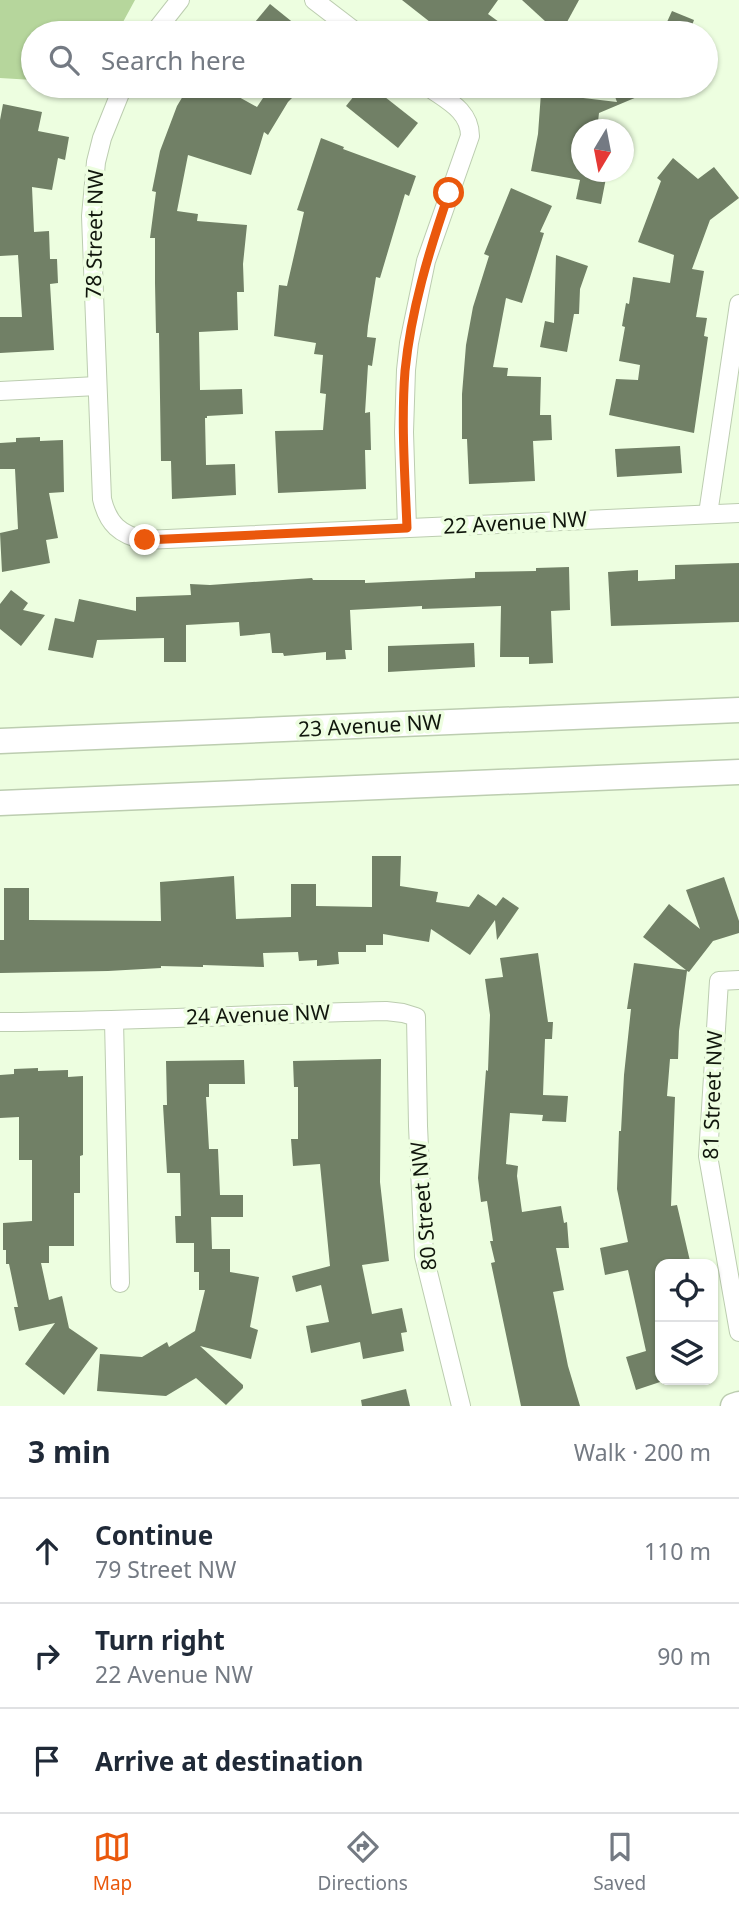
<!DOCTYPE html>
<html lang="en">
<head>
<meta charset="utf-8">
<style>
	body { margin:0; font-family:"Noto Sans",sans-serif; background:#f6f6f7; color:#1f2937 }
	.controls { position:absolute; right:21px; bottom:21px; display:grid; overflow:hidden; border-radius:14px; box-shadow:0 2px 5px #0004 }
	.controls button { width:63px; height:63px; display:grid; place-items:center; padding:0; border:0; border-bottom:2px solid #e0e1e3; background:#fff; color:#1f2937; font:35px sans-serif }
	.compass { position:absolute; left:571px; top:119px; width:63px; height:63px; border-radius:50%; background:#fff; box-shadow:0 2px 5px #0004; rotate:190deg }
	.stop { position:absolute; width:21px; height:21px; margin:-16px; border:5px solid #ea580c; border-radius:50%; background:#fff }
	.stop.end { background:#ea580c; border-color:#fff; box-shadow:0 2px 7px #0008 }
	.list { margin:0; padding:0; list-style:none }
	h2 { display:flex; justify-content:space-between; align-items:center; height:91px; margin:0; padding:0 28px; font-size:30px }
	h2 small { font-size:23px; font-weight:400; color:#747a83 }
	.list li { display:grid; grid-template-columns:46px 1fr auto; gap:21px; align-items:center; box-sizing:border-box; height:105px; padding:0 28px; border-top:2px solid #e0e1e3 }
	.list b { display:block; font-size:26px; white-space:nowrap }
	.list p { margin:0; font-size:23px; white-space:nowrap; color:#747a83 }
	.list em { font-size:23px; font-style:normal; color:#747a83 }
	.icon { flex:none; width:38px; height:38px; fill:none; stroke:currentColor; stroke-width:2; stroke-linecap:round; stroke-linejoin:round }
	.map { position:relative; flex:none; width:739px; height:1406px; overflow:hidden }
	.search { position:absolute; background:#fff; box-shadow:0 2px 5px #0004; left:21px; right:21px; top:21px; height:77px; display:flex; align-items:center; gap:18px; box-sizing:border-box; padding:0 24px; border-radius:38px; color:#747a83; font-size:26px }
	.sheet { height:406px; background:#fff }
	nav { display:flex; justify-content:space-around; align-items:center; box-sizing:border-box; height:98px; border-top:2px solid #e0e1e3; background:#fff; font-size:19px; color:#747a83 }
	nav a { display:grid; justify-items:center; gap:4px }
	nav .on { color:#ea580c }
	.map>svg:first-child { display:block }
	.green { fill:#b6d69c }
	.building { fill:#718066 }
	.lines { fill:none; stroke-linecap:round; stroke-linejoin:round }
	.street-casing { stroke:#bccdb0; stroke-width:20 }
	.secondary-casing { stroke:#bccdb0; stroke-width:27 }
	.street { stroke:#fff; stroke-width:18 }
	.secondary { stroke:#fff; stroke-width:24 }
	.route { stroke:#ea580c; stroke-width:9 }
	.labels { text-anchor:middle; stroke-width:7; stroke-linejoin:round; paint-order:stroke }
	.street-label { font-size:21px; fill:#10160c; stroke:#edfee0 }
</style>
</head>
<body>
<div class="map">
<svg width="739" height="1406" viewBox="0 0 739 1406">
	<rect width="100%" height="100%" fill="#edfee0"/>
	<!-- green -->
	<polygon class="green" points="0,0 135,0 117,33 33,33 33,80 0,78"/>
	<!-- building -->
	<g class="building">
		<polygon points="402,0 498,0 488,14 514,33 444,33"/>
		<polygon points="522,0 579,0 561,33 558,33"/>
		<polygon points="270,4 306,33 246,33"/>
		<polygon points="672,11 694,20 689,33 662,33"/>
		<polygon points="189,86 219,86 257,107 271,86 304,86 288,102 268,135 264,132 251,175 188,155 177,211 198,214 197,221 247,225 243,264 244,292 237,292 238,330 199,332 200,390 242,389 243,414 207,416 207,418 205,418 206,465 235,464 236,495 172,499 171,461 161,461 159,333 156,333 155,283 155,238 150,238 156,192 152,191 160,151 177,106"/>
		<polygon points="362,86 371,86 418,123 398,148 346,106"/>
		<polygon points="611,86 663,86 599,113 597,130 582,130 582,173 606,178 601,204 576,199 580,180 531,171 538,134 541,93 617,102"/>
		<polygon points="3,104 42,112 38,131 69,137 65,160 58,158 52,190 32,187 34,232 49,231 50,259 57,259 58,283 50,284 54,350 0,353 0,317 22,317 18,255 0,256 0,120"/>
		<polygon points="321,138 344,147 343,149 416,176 409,196 405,194 380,278 376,277 368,326 367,337 376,338 372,366 368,365 365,413 370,412 371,450 365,450 366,489 278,493 275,431 323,430 326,394 320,393 323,355 314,354 316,343 274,336 279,285 287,286 304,212 297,210"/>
		<polygon points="673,158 698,179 714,167 739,198 710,220 692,269 704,271 696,317 707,318 704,336 708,337 694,433 609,415 616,379 638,380 640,365 619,361 625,327 622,326 626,303 629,304 633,277 670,283 674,255 638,242 661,181 657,178"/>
		<polygon points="511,188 552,206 540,232 544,233 522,303 506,298 493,367 508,368 507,376 541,377 540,415 551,415 552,440 533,441 535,481 469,484 467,439 462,439 462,394 466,345 473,307 489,256 484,254"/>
		<polygon points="556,255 588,266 580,289 579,314 574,314 567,352 540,347 545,321 554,323"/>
		<polygon points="40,437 40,441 63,440 64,492 49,493 58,538 46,540 50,563 2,572 0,533 18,529 15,469 0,469 0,443 16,442 16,438"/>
		<polygon points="680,446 682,473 617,477 615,449"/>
		<polygon points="739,563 739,622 611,626 608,572 638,570 638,581 675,579 675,565"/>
		<polygon points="569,567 570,610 551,611 553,663 529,664 529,657 500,657 501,606 422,609 422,606 350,610 352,650 345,650 346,659 326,660 326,652 284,656 283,653 272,653 270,633 240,636 239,622 186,625 186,662 164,662 164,638 97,640 93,658 48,650 55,618 74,622 79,599 136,611 136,597 191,595 190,584 210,585 312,578 313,580 365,580 365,583 475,578 475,572 536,571 536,568"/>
		<polygon points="11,590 28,603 23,610 45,615 21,646 0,629 0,604"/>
		<polygon points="474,643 475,667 388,672 388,646"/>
		<polygon points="372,856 401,856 400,886 438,892 436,902 469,907 478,894 496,906 503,897 519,908 497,940 495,920 470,955 431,929 429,942 383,934 383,945 366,945 366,952 338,952 339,964 317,966 317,960 299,961 298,952 263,953 264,967 203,965 203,967 161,966 161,968 108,971 0,973 0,940 4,940 4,888 29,888 29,920 161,921 160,882 234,876 236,919 291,917 291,884 316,884 316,906 372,907"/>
		<polygon points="724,877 739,921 739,933 713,941 689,972 687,971 679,1031 678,1059 670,1059 667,1096 675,1097 671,1206 677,1205 690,1261 679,1264 660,1264 660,1382 636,1390 626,1357 646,1351 628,1270 605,1275 600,1248 628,1242 617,1189 619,1131 621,1131 624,1075 631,1009 627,1009 634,963 686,970 643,937 669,904 700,929 686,890"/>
		<polygon points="538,953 548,1022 553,1022 552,1039 545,1039 543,1095 568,1096 566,1122 542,1121 543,1115 510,1113 506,1164 518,1166 517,1176 522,1212 561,1206 564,1223 567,1222 569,1248 556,1248 564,1290 553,1292 568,1366 580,1406 521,1406 491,1263 495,1262 490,1241 493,1241 487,1201 481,1202 478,1178 486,1070 488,1071 490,1015 485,979 503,977 500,958"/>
		<polygon points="381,1059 380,1182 389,1261 362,1265 372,1314 402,1308 407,1332 401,1333 404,1351 363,1359 360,1342 311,1353 306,1326 329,1322 321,1285 296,1292 292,1276 330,1266 320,1164 293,1166 291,1139 298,1139 298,1087 294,1087 293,1061"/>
		<polygon points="244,1060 245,1084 209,1084 209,1097 206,1097 209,1149 218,1149 220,1195 243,1195 243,1217 211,1217 212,1249 230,1249 230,1272 259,1277 250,1327 258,1330 251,1359 200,1346 243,1385 243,1388 226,1405 196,1378 166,1396 97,1391 100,1354 142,1357 167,1342 169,1347 195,1331 205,1290 199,1290 199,1272 194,1272 194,1243 176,1243 175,1216 181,1216 180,1173 167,1173 163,1105 167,1105 166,1061"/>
		<polygon points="38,1068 38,1071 68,1070 68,1077 83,1076 83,1155 80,1156 80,1193 74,1193 74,1246 49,1246 49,1263 41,1263 49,1300 62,1296 69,1328 98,1348 64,1395 25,1364 55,1323 19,1331 14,1307 18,1307 9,1264 6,1264 6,1250 3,1250 3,1223 32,1221 32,1160 19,1160 19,1117 0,1118 0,1075 14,1074 14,1069"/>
		<polygon points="406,1389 410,1406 362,1406 361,1400"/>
	</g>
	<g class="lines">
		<defs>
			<g id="street">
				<polyline points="314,0 357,33"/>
				<polyline points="154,33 180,0"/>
				<path d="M123 86 102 138 96 162 91 216 102 499C108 524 120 535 145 540L739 513"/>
				<polyline points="0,391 97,386"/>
				<polyline points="708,514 739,304"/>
				<path d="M407 528 404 432 406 370 409 343 426 261 470 136C470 110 446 100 427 86"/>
				<polyline points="739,980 719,981 708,1156 739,1332"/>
				<polyline points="114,1021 120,1283"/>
				<path d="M0 1022C129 1021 257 1014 386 1011L403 1013 416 1017 418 1126 424 1256 461 1406"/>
			</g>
			<g id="secondary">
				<polyline points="0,741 739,710"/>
				<polyline points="0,803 739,772"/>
				<polyline points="733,1406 739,1404"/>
			</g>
		</defs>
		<!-- street casing -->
		<use href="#street" class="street-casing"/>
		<!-- secondary casing -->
		<use href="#secondary" class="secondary-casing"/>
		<!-- street -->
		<use href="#street" class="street"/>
		<!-- secondary -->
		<use href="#secondary" class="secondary"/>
	</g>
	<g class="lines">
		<!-- route -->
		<path class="route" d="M145 540 407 528C405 476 401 423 405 371 411 310 429 251 449 193"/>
	</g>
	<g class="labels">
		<!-- street labels -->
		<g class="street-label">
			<text transform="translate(95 234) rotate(-89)" y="7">78 Street NW</text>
			<text transform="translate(515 523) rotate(-3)" y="7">22 Avenue NW</text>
			<text transform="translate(370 726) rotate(-3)" y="7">23 Avenue NW</text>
			<text transform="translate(258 1015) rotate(-2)" y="7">24 Avenue NW</text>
			<text transform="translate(713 1095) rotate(-88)" y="7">81 Street NW</text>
			<text transform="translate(424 1206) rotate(-95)" y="7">80 Street NW</text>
		</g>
	</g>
</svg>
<div class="controls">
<button><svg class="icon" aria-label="locate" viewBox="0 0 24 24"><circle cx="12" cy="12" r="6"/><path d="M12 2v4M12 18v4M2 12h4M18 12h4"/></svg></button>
<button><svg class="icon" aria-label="layers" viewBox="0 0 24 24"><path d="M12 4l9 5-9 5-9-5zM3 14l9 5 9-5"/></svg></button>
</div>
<svg class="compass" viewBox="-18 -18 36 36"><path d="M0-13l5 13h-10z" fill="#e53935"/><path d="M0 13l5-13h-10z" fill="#747a83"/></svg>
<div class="stop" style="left:449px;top:193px"></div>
<div class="stop end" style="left:145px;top:540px"></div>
<div class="search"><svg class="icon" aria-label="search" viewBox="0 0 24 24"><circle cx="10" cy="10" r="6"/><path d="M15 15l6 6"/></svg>Search here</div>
</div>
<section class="sheet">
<h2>3 min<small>Walk · 200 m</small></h2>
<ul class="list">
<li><svg class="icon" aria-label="ahead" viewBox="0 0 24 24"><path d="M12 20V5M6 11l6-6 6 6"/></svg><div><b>Continue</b><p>79 Street NW</p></div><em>110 m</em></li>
<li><svg class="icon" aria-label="right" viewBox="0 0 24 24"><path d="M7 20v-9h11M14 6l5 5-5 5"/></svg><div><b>Turn right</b><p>22 Avenue NW</p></div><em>90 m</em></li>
<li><svg class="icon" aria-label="arrive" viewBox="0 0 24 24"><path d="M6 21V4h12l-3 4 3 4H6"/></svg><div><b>Arrive at destination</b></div></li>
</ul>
</section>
<nav>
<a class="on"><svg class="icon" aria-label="map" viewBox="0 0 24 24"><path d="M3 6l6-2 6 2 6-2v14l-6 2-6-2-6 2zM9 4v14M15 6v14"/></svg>Map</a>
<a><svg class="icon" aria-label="directions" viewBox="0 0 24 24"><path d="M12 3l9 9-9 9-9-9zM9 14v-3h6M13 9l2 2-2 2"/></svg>Directions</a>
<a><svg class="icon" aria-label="saved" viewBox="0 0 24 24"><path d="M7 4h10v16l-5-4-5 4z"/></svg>Saved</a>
</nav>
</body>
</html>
